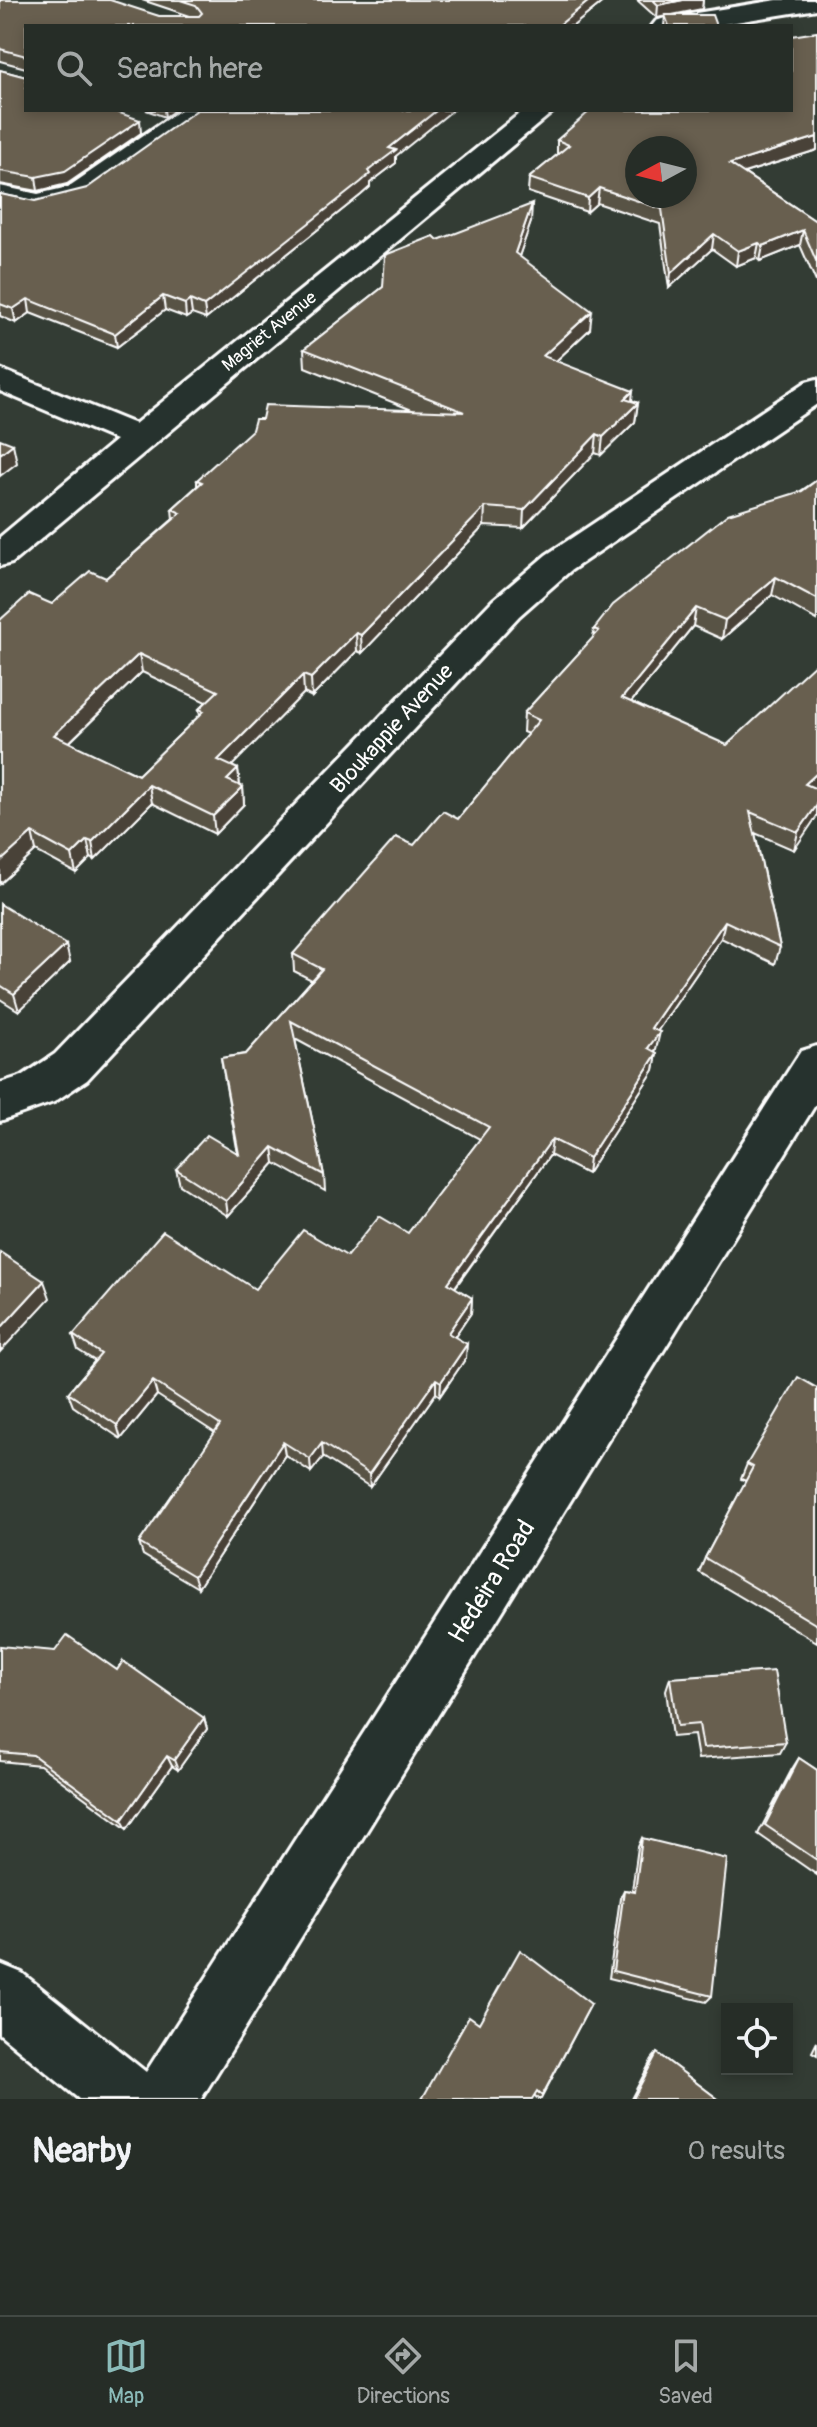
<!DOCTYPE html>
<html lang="en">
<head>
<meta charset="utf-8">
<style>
	body { margin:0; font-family:Pangolin,sans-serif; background:#323933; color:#f1f3f6 }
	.controls { position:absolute; right:24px; bottom:24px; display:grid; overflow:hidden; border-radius:0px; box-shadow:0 4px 12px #0003 }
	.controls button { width:72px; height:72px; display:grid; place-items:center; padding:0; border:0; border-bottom:2px solid #424944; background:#262d27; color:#f1f3f6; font:40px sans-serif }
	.compass { position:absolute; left:625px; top:136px; width:72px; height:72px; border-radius:50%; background:#262d27; box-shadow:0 4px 12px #0003; rotate:263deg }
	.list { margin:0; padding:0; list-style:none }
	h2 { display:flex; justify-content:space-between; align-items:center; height:104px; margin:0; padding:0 32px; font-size:34px }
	h2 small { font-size:26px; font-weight:400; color:#a4a8a7 }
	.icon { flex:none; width:44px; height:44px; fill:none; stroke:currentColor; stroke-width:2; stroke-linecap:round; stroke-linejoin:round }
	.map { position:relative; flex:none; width:817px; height:2099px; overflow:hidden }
	.search { position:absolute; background:#262d27; box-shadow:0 4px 12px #0003; left:24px; right:24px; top:24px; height:88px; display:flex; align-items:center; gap:20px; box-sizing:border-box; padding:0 28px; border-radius:0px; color:#a4a8a7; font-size:30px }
	.sheet { height:216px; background:#262d27 }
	nav { display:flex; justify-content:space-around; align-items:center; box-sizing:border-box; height:112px; border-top:2px solid #424944; background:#262d27; font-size:22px; color:#a4a8a7 }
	nav a { display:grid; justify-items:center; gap:4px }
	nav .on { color:#8bbbb9 }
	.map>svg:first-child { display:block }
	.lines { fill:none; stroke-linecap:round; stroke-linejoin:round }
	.minor-casing { stroke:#fff; stroke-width:6 }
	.minor { fill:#26332d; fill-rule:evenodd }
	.wall { fill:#595245; stroke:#fff; stroke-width:2; fill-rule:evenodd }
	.shaded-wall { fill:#484238; stroke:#fff; stroke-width:2 }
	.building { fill:#675f50; stroke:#fff; stroke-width:2; fill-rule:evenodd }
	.labels { text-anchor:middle; stroke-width:7; stroke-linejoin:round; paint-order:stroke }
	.far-street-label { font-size:18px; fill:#fff; stroke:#26332d }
	.street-label { font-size:22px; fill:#fff; stroke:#26332d }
	.near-street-label { font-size:26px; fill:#fff; stroke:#26332d }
</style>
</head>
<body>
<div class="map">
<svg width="817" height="2099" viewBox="0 0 817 2099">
	<rect width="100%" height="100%" fill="#333c34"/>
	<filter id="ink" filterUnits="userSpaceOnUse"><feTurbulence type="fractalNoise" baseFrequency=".0125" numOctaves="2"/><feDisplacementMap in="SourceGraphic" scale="16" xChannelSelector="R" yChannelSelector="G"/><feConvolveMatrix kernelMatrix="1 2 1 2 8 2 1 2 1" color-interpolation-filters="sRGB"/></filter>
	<g filter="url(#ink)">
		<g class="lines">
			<defs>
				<g id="minor">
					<polygon points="777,0 817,0 817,9 711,26 652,26 656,21 665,18"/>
					<polygon points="180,110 212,110 88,199 38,212 0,204 0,186 38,194 68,187"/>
					<polygon points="524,110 555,110 12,563 0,566 0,537 116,440 0,391 0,369 135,424"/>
					<polygon points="817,379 817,404 570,571 519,616 87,1080 54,1102 0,1121 0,1083 22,1076 55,1054 493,600 546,555 806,382"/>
					<polygon points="817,1046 817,1102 201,2099 79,2099 0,2034 0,1964 22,1973 146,2072 801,1051"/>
				</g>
			</defs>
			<!-- minor casing -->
			<use href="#minor" class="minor-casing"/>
			<!-- minor -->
			<use href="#minor" class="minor"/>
		</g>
		<!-- wall -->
		<g class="wall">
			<polygon points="0,0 159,16 190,16 142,0 605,0 573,26 26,26 26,110 141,133 67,184 38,191 0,184 0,70 26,77 26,68 0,61"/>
			<polygon points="637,0 703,0 702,9 671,15 716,26 664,26 665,16 657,18"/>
			<polygon points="146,110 175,110 165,117"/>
			<polygon points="557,140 817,150 744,173 817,222 817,284 800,245 760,261 756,258 736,266 712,249 669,288 660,224 597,203 587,212 528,192 529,178 557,155"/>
			<polygon points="396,156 396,163 370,183 370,187 361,195 206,319 192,314 186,318 165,310 117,347 30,313 16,323 0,316 0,194 35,201"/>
			<path d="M531 222 519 256 590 329 556 361 638 403 635 422 601 455 595 453 523 528 484 526 362 653 357 651 312 697 304 693 231 766 238 769 240 785 243 787 244 804 215 834 152 803 95 860 91 858 76 873 36 851 0 884V620L52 604 106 578 173 519 172 509 197 486V480L412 410 305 367 304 349 383 287 438 240ZM142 672 206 702 199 709 200 715 138 775 69 743Z"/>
			<polygon points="817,480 817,620 772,595 722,639 693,626 631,702 815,788 794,850 755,833 780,947 775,964 721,938 657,1031 656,1049 655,1052 657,1053 654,1070 587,1174 550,1155 455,1288 472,1298 471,1313 455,1337 466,1358 440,1396 436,1393 370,1487 323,1457 311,1472 285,1455 198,1588 143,1555 139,1543 215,1433 157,1395 121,1439 73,1406 68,1393 95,1361 78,1350 73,1335 255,1289 347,1256 408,1233 480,1139 295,1039 324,1175 325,1191 275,1163 228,1216 180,1185 176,1169 238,1154 221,1058 246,1054 312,980 294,971 293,954 414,845 458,819 528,734 523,732 524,713 593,638 594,629"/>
			<polygon points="0,904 70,962 19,1011 0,999"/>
			<polygon points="817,1388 817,1642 699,1572 705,1558 746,1481 741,1479 747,1464"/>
			<polygon points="0,1646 117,1670 204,1718 207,1729 178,1770 172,1766 127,1829 40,1765 0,1761"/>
			<polygon points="670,1678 786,1742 780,1753 698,1759 694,1735 672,1737 666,1690"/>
			<polygon points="799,1758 817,1770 817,1875 758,1834 792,1769"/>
			<polygon points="642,1838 712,1996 706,2002 609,1978 620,1898 624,1890 632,1891 638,1847"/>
			<polygon points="591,2004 541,2099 538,2099 534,2095 479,2023"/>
			<polygon points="817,2042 817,2055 812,2052"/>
			<polygon points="657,2053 718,2099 631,2099 652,2059"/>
		</g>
		<!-- shaded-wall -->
		<g class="shaded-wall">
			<polygon points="590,0 605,0 573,26 558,26"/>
			<polygon points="683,0 703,0 702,9 657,18 658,5"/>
			<polygon points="164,110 175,110 165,117"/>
			<polygon points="437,110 453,110 396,156 396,163 370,183 370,187 361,195 206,319 204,306 368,171 389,148"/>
			<polygon points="140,120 141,133 67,184 38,191 36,177"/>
			<polygon points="817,137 817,150 728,178 730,164"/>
			<polygon points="599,188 597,203 587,212 588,198"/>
			<polygon points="532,204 531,222 514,271 515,253"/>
			<polygon points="803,230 800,245 760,261 763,246"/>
			<polygon points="714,234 712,249 669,288 671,273"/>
			<polygon points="759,243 756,258 736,266 738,251"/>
			<polygon points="163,296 165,310 117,347 115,334"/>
			<polygon points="28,299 30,313 16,323 13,309"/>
			<polygon points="190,300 192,314 186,318 185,304"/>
			<polygon points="592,311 590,329 542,374 543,356"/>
			<polygon points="633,391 631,409 625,399"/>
			<polygon points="638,403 635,422 601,455 603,437"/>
			<polygon points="597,434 595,453 523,528 524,510"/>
			<polygon points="13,444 17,463 0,476 0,454"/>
			<polygon points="485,507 484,526 362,653 361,635"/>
			<polygon points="776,577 772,595 722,639 725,620"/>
			<polygon points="696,608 693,626 620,716 622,698"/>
			<polygon points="356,633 357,651 312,697 311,678"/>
			<polygon points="139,654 142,672 58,753 54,735"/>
			<polygon points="303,675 304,693 220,778 218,760"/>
			<polygon points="238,769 240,787 227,780"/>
			<polygon points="817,773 817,787 801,802 805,784"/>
			<polygon points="149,785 152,803 95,860 92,842"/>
			<polygon points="243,787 244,804 215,834 213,816"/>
			<polygon points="817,805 817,816 794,850 798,832"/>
			<polygon points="32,833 36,851 0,884 0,862"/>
			<polygon points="87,840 91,858 76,873 72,855"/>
			<polygon points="725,921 721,938 648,1045 651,1028"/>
			<polygon points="66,945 70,962 19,1011 14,994"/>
			<polygon points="660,1032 656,1049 645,1065 648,1048"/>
			<polygon points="657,1053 654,1070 587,1174 589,1158"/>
			<polygon points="552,1139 550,1155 447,1298 448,1283"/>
			<polygon points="273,1147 275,1163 228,1216 226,1201"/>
			<polygon points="44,1281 50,1298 0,1352 0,1329"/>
			<polygon points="472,1298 471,1313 447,1347 448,1333"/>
			<polygon points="467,1344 466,1358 440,1396 441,1382"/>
			<polygon points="436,1379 436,1393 370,1487 369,1474"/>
			<polygon points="153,1381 157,1395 121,1439 117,1425"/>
			<polygon points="283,1442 285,1455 198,1588 194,1576"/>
			<polygon points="322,1443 323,1457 311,1472 310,1459"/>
			<polygon points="204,1718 207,1729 178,1770 174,1760"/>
			<polygon points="167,1756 172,1766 127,1829 122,1820"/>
		</g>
		<!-- building -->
		<g class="building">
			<polygon points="0,0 110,0 159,16 199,16 202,13 196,5 180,0 590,0 558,26 26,26 26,56 0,49"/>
			<polygon points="653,0 683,0 658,5"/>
			<polygon points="665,15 712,15 716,26 669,26"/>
			<path d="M817 32V137L730 164 817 222V263L803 230 763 246 759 243 738 251 714 234 671 273 662 209 599 188 588 198 529 178 569 145 557 140 591 110H791V36ZM637 148H685V196H637Z"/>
			<polygon points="26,63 26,110 111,110 140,120 65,171 36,177 0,171 0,70 26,77"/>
			<polygon points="197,110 437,110 389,148 396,150 368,171 370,174 361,182 204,306 190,300 185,304 163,296 115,334 28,299 13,309 0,304 0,194 35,201 87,188"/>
			<path d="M532 204 515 253 592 311 543 356 633 391 625 399 638 403 603 437 597 434 524 510 485 507 361 635 356 633 311 678 303 675 218 760 238 769 227 780 243 787 213 816 149 785 92 842 87 840 72 855 32 833 0 862V620L29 594 52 604 90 571 106 578 181 513 172 509 202 482 197 480 252 430 255 419H262L265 405 464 412 304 349 383 287 385 255 434 236 438 240ZM139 654 218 691 199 709 204 711 138 775 54 735Z"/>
			<polygon points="0,439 13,444 0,454"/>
			<polygon points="817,480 817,599 776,577 725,620 696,608 622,698 727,745 817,662 817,773 805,784 817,789 817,805 798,832 750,812 780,947 725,921 651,1028 660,1032 648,1048 657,1053 589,1158 552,1139 448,1283 472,1298 448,1333 467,1344 441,1382 436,1379 369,1474 322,1443 310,1459 283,1442 194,1576 139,1543 220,1425 153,1381 117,1425 68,1393 101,1354 73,1335 163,1231 255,1289 303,1230 347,1256 379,1216 408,1233 489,1127 291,1021 324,1175 273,1147 226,1201 176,1169 207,1135 239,1154 221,1058 246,1054 322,969 293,954 396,837 414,845 443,811 458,819 539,720 524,713 599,631 594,629 613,605 728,514 802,491"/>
			<polygon points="0,904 66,945 14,994 0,985"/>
			<polygon points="0,1252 44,1281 0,1329"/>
			<polygon points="798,1377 817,1388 817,1625 705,1558 753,1467 747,1464"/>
			<polygon points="67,1635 117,1670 123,1661 204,1718 174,1760 167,1756 122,1820 33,1755 0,1752 0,1646 55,1651"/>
			<polygon points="774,1671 786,1742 703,1748 699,1724 677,1726 670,1678"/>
			<polygon points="799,1758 817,1770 817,1860 765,1825"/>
			<polygon points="642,1838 727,1859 712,1996 613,1971 624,1890 635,1892"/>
			<polygon points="520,1950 591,2004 542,2096 537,2091 532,2099 422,2099 469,2016 479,2023"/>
			<polygon points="657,2053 718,2099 633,2099"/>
		</g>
	</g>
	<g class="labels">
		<!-- far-street labels -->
		<g class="far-street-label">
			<text transform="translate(269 331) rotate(-39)" y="6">Magriet Avenue</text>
		</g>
		<!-- street labels -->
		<g class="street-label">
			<text transform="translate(391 728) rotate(-47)" y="8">Bloukappie Avenue</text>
		</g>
		<!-- near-street labels -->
		<g class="near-street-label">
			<text transform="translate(491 1581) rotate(-58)" y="9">Hedeira Road</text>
		</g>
	</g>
</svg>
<div class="controls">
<button><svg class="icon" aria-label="locate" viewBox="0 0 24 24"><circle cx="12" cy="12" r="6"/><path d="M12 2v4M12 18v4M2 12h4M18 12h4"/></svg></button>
</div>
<svg class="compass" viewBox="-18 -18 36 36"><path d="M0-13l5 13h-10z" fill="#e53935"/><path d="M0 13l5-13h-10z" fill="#a4a8a7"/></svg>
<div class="search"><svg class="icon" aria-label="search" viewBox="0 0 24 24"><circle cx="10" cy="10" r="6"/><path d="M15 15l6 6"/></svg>Search here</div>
</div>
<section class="sheet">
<h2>Nearby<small>0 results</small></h2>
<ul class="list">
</ul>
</section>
<nav>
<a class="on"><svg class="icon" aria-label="map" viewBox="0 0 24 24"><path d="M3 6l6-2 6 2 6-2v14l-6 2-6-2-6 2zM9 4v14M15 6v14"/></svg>Map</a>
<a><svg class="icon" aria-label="directions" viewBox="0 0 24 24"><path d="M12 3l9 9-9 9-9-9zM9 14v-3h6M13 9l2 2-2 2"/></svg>Directions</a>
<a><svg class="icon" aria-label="saved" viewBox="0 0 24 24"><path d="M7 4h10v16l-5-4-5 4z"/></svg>Saved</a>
</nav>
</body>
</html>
